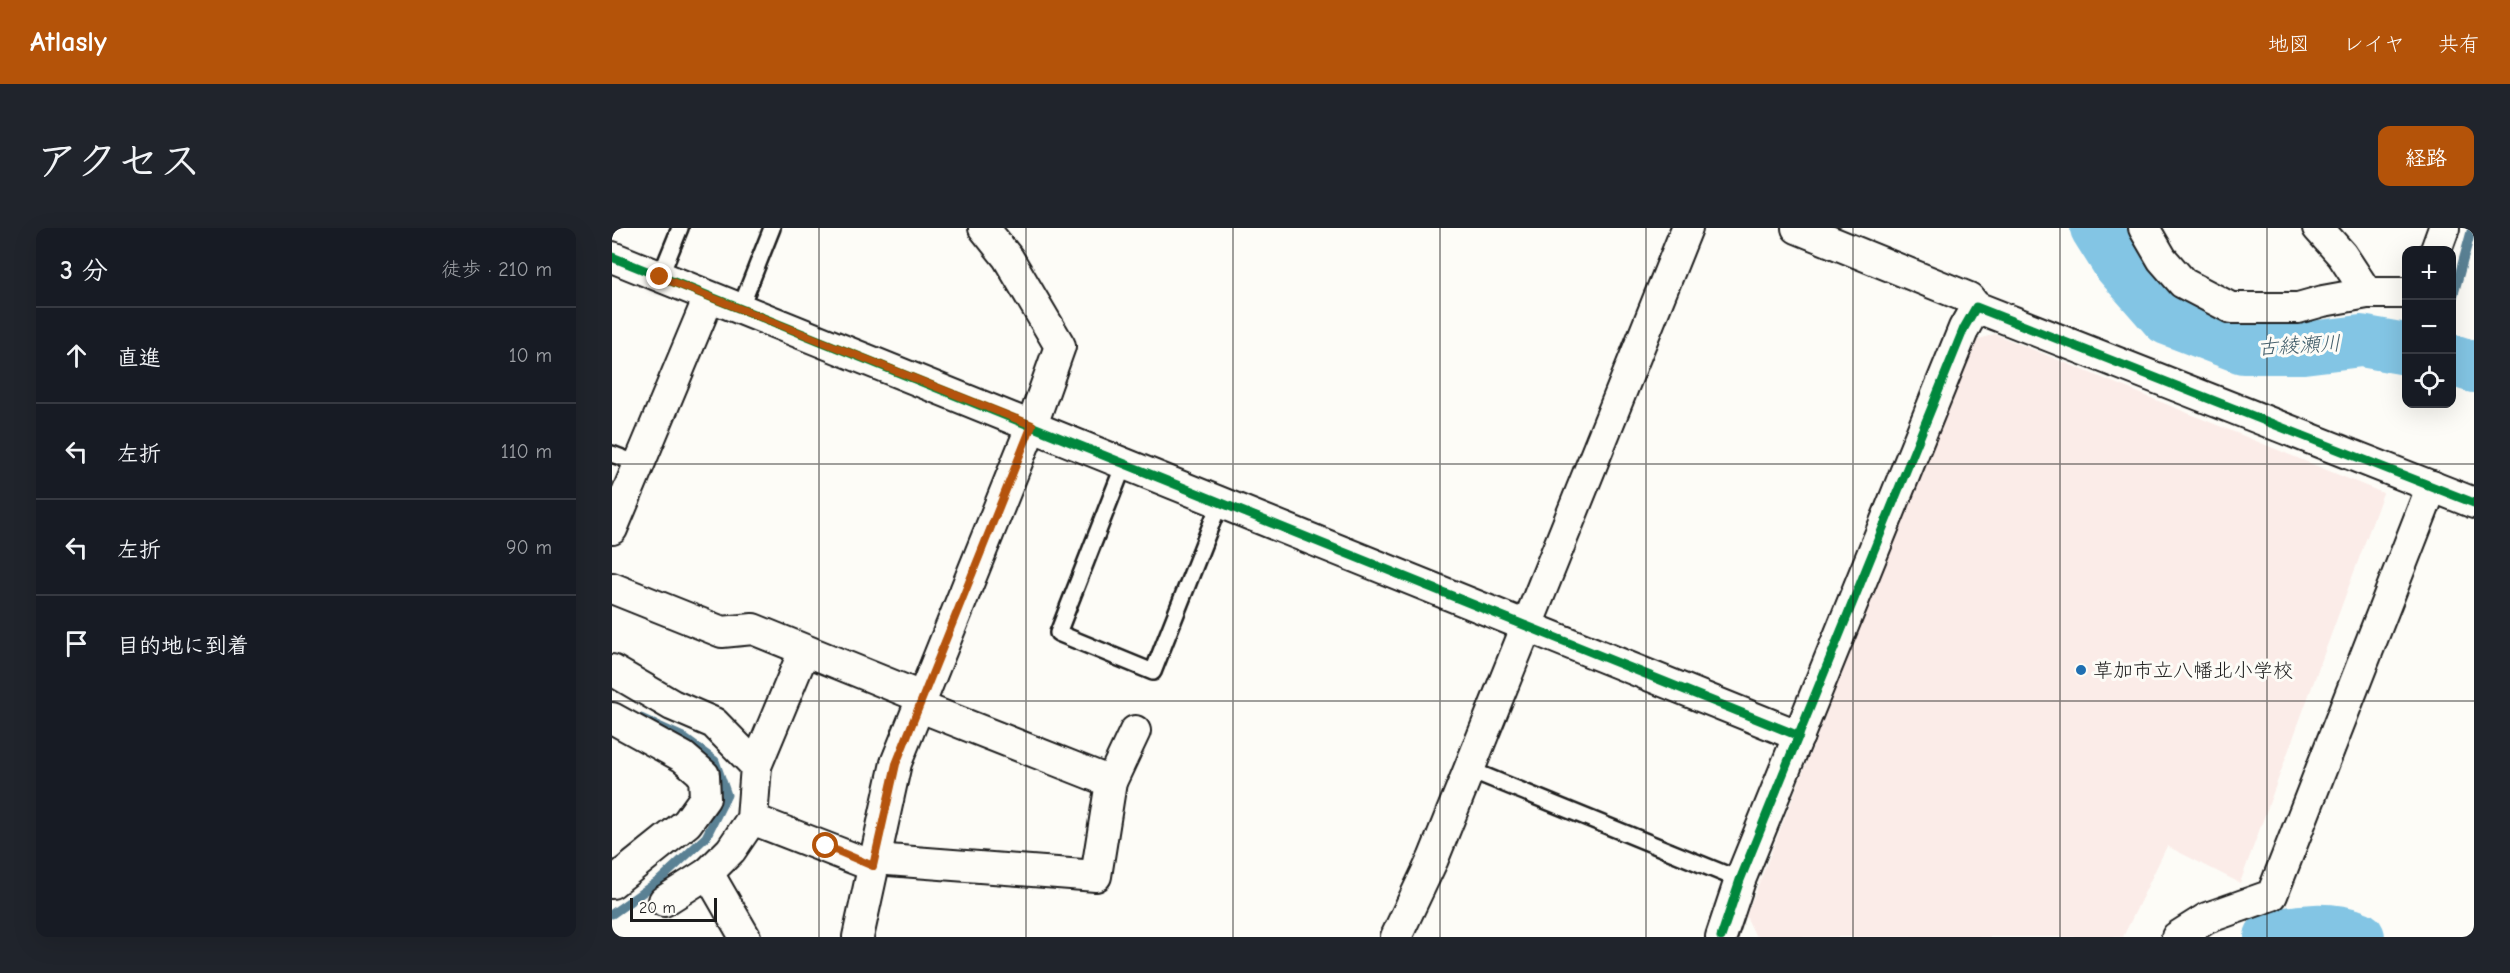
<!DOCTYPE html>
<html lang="ja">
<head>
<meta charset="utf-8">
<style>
	body { margin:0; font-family:"Comic Neue","Klee One",sans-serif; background:#20242c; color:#f1f3f6 }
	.controls { position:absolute; right:18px; top:18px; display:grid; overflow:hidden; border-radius:12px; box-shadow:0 6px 24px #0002 }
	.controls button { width:54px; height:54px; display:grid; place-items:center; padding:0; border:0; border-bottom:2px solid #363941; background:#171b24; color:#f1f3f6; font:30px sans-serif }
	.scale { position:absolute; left:18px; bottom:15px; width:87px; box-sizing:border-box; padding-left:6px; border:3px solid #1c1c1c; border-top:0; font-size:16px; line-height:21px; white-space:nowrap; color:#1c1c1c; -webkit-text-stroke:4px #fdfcf7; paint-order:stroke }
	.stop { position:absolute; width:18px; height:18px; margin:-14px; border:4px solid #b45309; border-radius:50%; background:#fff }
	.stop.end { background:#b45309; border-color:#fff; box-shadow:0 2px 6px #0008 }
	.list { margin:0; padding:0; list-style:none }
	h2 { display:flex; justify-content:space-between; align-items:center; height:78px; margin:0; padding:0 24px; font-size:26px }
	h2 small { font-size:20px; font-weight:400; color:#9ea1a6 }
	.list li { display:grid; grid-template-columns:39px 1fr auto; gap:18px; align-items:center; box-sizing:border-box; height:96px; padding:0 24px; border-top:2px solid #363941 }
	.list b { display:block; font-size:22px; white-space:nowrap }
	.list em { font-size:20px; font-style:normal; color:#9ea1a6 }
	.icon { flex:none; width:33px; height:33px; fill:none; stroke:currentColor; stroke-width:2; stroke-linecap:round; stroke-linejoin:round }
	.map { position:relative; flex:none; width:1862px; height:709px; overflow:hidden; border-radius:12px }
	header { display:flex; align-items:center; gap:36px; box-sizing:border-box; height:84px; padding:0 30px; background:#b45309; color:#fff }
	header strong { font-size:28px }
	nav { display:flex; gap:33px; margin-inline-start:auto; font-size:21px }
	.intro { display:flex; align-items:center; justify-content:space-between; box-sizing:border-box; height:144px; padding:0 36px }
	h1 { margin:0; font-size:42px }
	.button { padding:15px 27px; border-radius:12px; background:#b45309; color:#fff; font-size:21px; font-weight:700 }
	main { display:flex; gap:36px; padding:0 36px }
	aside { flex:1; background:#171b24; border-radius:12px; box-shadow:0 6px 24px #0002 }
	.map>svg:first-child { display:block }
	.built { fill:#fbece8 }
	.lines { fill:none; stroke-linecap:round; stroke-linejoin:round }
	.stream { stroke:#5a8194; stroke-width:9 }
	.river { stroke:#83c5e4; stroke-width:52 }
	.lane-casing { stroke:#1c1c1c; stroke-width:20 }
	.street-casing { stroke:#1c1c1c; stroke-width:34 }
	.lane { stroke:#fdfcf7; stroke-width:15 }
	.street { stroke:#fdfcf7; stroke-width:30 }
	.cycleway-casing { stroke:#fdfcf7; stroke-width:13 }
	.cycleway { stroke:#00873e; stroke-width:9 }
	.route { stroke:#b45309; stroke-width:8 }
	.grid { fill:none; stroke:#1c1c1c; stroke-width:1.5; stroke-opacity:0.55 }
	.poi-dot { fill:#1f6fb2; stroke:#fdfcf7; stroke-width:2 }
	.labels { text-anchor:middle; stroke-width:6; stroke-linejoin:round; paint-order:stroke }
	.poi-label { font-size:20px; fill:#1c1c1c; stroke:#fdfcf7; text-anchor:start }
	.water-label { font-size:21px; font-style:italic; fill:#45606c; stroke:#fdfcf7 }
</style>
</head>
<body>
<header>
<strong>Atlasly</strong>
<nav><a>地図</a><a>レイヤ</a><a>共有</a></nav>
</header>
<div class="intro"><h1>アクセス</h1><a class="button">経路</a></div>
<main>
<aside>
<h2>3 分<small>徒歩 · 210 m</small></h2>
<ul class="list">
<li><svg class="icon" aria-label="ahead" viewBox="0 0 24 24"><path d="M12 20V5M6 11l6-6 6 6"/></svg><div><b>直進</b></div><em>10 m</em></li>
<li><svg class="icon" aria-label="left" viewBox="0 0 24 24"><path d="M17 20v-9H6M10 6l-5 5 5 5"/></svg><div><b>左折</b></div><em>110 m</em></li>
<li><svg class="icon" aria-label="left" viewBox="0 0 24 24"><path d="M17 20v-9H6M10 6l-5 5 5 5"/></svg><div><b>左折</b></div><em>90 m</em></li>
<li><svg class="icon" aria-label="arrive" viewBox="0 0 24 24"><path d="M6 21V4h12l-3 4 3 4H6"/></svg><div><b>目的地に到着</b></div></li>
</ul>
</aside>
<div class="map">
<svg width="1862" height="709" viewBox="0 0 1862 709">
	<rect width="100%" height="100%" fill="#fdfcf7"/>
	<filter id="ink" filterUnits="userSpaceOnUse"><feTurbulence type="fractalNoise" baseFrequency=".0167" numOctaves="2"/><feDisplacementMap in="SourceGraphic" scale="12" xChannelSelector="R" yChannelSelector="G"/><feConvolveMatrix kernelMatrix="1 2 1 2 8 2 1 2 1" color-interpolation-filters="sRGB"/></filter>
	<g filter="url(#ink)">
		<!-- built -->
		<polygon class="built" points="1383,106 1771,265 1628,655 1555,618 1511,709 1148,709 1143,707 1134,688 1361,113"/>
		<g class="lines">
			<!-- stream -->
			<g class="stream">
				<polyline points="1840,73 1860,0"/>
				<polyline points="0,686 48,652 94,609 115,567 103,533 69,508 29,490"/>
			</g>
			<!-- river -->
			<g class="river">
				<polyline points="1484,0 1506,35 1555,91 1631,120 1691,120 1749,113 1794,121"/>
				<polyline points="1840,132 1862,139"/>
				<path d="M1658 709C1686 701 1720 698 1747 709"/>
			</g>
			<defs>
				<g id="lane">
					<polyline points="48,49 68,0"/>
					<polyline points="128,81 160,0"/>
					<polyline points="0,226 26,236"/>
					<polyline points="513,234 446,405 541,444 608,274"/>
					<polyline points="856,541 1128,652"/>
				</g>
				<g id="street">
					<polyline points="1185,0 1357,70 1364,79"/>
					<polyline points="1532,0 1550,31 1571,55 1619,80 1686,80 1711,73 1755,65 1794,65"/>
					<polyline points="1706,0 1730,27 1755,65"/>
					<polyline points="1824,22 1832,0"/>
					<polyline points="0,29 1187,508"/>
					<polyline points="0,301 97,69"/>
					<polyline points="0,360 110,404 141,401 309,469"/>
					<polyline points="0,442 60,477 102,495 144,538 140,591 119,622 96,645 52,673"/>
					<polyline points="306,478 499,554"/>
					<polyline points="0,490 71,529 92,547 93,570 75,595 0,655"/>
					<polyline points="144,538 192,423"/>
					<polyline points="140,591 261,638"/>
					<polyline points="263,631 484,648 499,554 523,503"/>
					<polyline points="96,645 133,709"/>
					<polyline points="246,709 284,535 420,197 448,118 396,30 372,0"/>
					<polyline points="784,709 821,631 1075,0"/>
					<polyline points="1109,709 1128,652 1352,100 1364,79 1862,275"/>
					<polyline points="1565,709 1595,690 1660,667 1820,258"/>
				</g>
			</defs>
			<!-- lane casing -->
			<use href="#lane" class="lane-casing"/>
			<!-- street casing -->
			<use href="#street" class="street-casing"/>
			<!-- lane -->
			<use href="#lane" class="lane"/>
			<!-- street -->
			<use href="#street" class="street"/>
			<defs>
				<g id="cycleway">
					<polyline points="0,29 1187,508"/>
					<polyline points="1109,709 1128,652 1352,100 1364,79 1862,275"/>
				</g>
			</defs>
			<!-- cycleway casing -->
			<use href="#cycleway" class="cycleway-casing"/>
			<!-- cycleway -->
			<use href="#cycleway" class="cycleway"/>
		</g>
	</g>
	<g class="lines" filter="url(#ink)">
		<!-- route -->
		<polyline class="route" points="48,49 420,197 284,536 261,638 214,618"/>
	</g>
	<!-- grid -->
	<path class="grid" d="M207 0V709M414 0V709M621 0V709M828 0V709M1034 0V709M1241 0V709M1448 0V709M1655 0V709M0 236H1862M0 473H1862"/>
	<!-- markers -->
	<circle class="poi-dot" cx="1469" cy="442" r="6"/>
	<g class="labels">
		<!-- poi labels -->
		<g class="poi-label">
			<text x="1481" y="449">草加市立八幡北小学校</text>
		</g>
		<!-- water labels -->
		<g class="water-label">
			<text transform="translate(1687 117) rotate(-3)" y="7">古綾瀬川</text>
		</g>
	</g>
</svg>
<div class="controls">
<button>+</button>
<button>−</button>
<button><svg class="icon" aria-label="locate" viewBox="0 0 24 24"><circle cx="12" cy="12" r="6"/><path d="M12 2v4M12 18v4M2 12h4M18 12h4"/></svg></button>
</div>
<div class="scale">20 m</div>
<div class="stop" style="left:214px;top:618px"></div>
<div class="stop end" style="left:48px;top:49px"></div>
</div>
</main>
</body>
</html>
